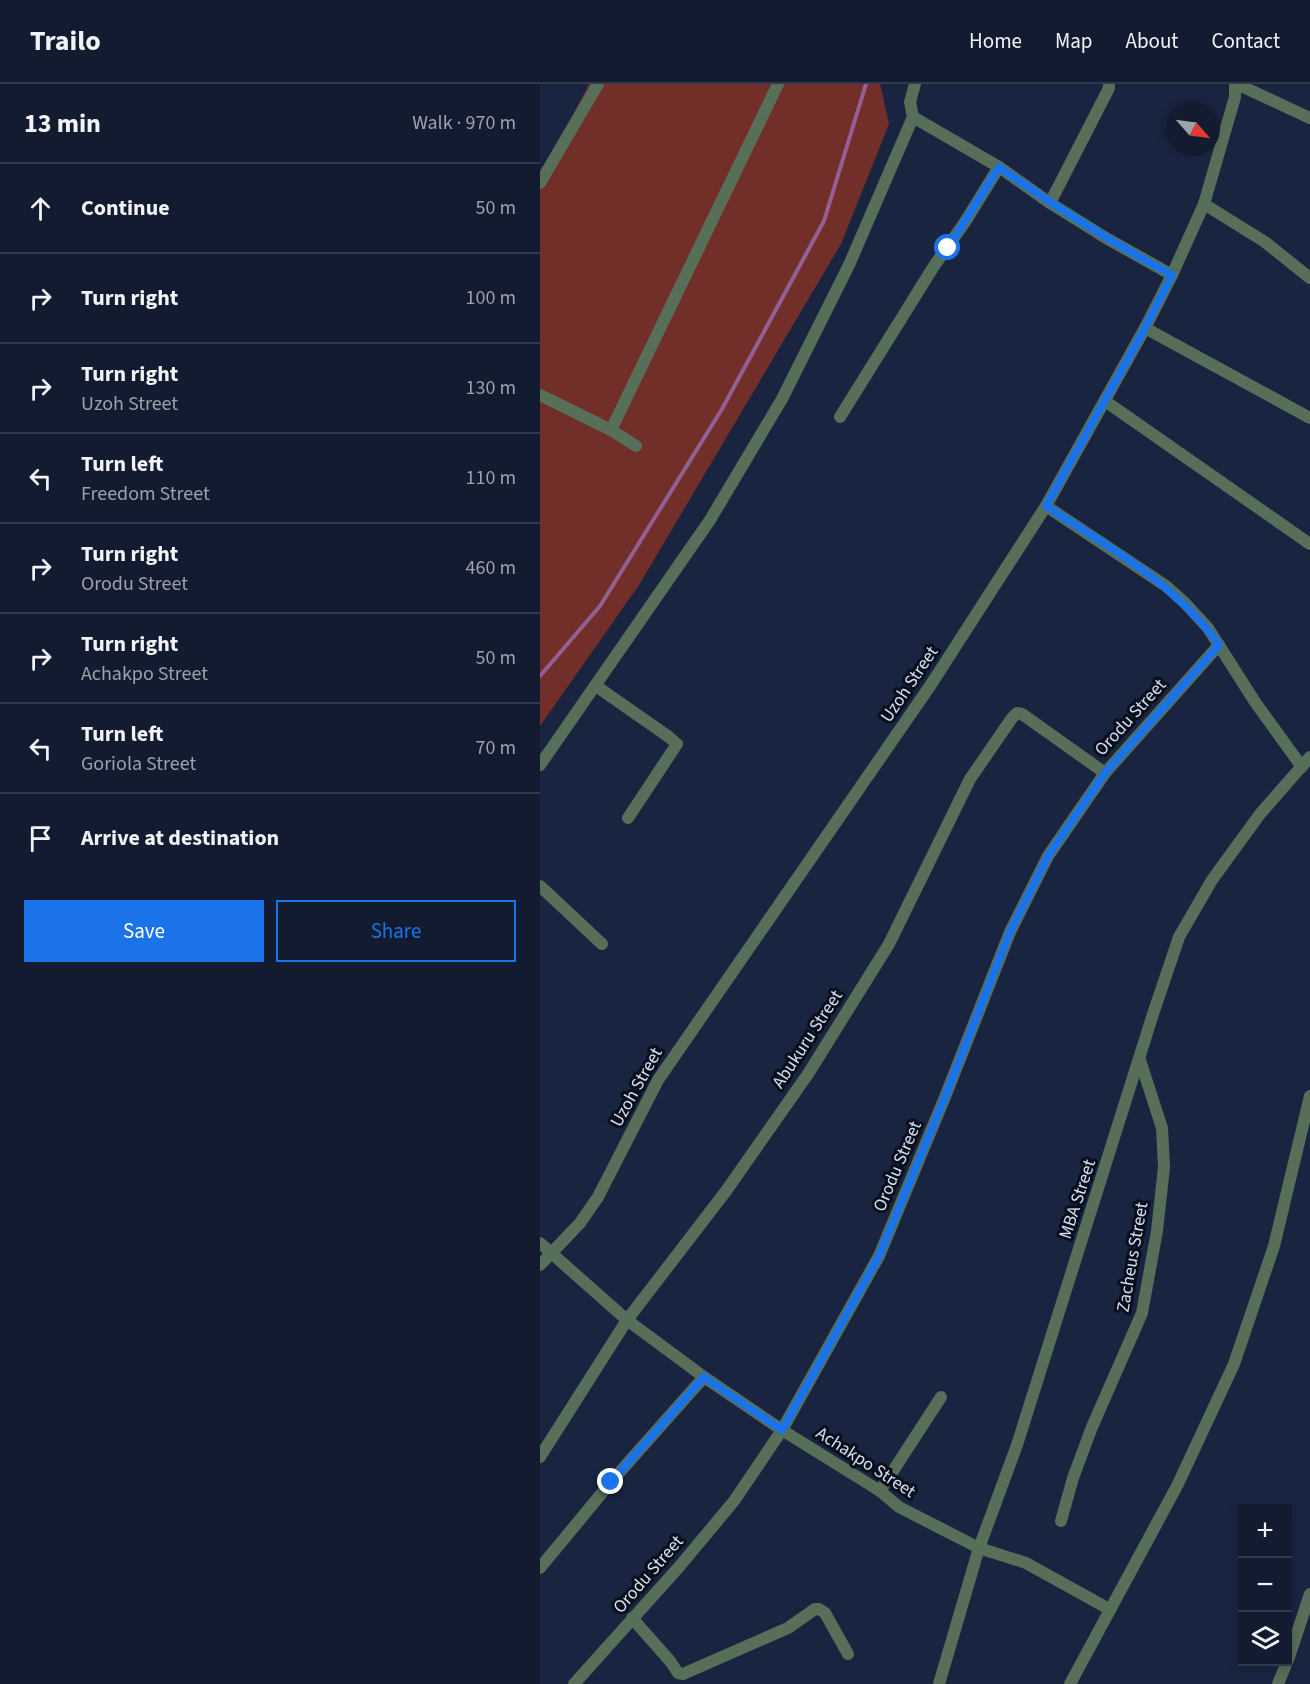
<!DOCTYPE html>
<html lang="en">
<head>
<meta charset="utf-8">
<style>
	body { margin:0; font-family:"Source Sans 3",sans-serif; background:#1c2439; color:#f1f3f6 }
	.controls { position:absolute; right:18px; bottom:18px; display:grid; overflow:hidden; border-radius:0px; box-shadow:0 3px 9px #0003 }
	.controls button { width:54px; height:54px; display:grid; place-items:center; padding:0; border:0; border-bottom:2px solid #32394d; background:#131b31; color:#f1f3f6; font:30px sans-serif }
	.compass { position:absolute; left:626px; top:18px; width:54px; height:54px; border-radius:50%; background:#131b31; box-shadow:0 3px 9px #0003; rotate:118deg }
	.stop { position:absolute; width:18px; height:18px; margin:-14px; border:4px solid #1a73e8; border-radius:50%; background:#fff }
	.stop.end { background:#1a73e8; border-color:#fff; box-shadow:0 2px 6px #0008 }
	.list { margin:0; padding:0; list-style:none }
	h2 { display:flex; justify-content:space-between; align-items:center; height:78px; margin:0; padding:0 24px; font-size:26px }
	h2 small { font-size:20px; font-weight:400; color:#9da1ab }
	.list li { display:grid; grid-template-columns:39px 1fr auto; gap:18px; align-items:center; box-sizing:border-box; height:90px; padding:0 24px; border-top:2px solid #32394d }
	.list b { display:block; font-size:22px; white-space:nowrap }
	.list p { margin:0; font-size:20px; white-space:nowrap; color:#9da1ab }
	.list em { font-size:20px; font-style:normal; color:#9da1ab }
	.actions { display:flex; gap:12px; padding:18px 24px }
	.actions a { flex:1; padding:14px 0; border:2px solid #1a73e8; border-radius:0px; text-align:center; font-size:21px; color:#1a73e8 }
	.actions .main { background:#1a73e8; color:#fff }
	.icon { flex:none; width:33px; height:33px; fill:none; stroke:currentColor; stroke-width:2; stroke-linecap:round; stroke-linejoin:round }
	.map { position:relative; flex:none; width:770px; height:1600px; overflow:hidden }
	header { display:flex; align-items:center; gap:36px; box-sizing:border-box; height:84px; padding:0 30px; background:#131b31; border-bottom:2px solid #32394d }
	header strong { font-size:28px }
	nav { display:flex; gap:33px; margin-inline-start:auto; font-size:21px }
	main { display:flex }
	aside { flex:1; background:#131b31 }
	.map>svg:first-child { display:block }
	.green { fill:#722f29 }
	.lines { fill:none; stroke-linecap:round; stroke-linejoin:round }
	.stream { stroke:#945f93; stroke-width:4 }
	.minor { stroke:#576f59; stroke-width:12 }
	.tertiary { stroke:#576f59; stroke-width:12 }
	.route { stroke:#1a73e8; stroke-width:8 }
	.labels { text-anchor:middle; stroke-width:6; stroke-linejoin:round; paint-order:stroke }
	.street-label { font-size:18px; fill:#d7e0f3; stroke:#090e1b }
</style>
</head>
<body>
<header>
<strong>Trailo</strong>
<nav><a>Home</a><a>Map</a><a>About</a><a>Contact</a></nav>
</header>
<main>
<aside>
<h2>13 min<small>Walk · 970 m</small></h2>
<ul class="list">
<li><svg class="icon" aria-label="ahead" viewBox="0 0 24 24"><path d="M12 20V5M6 11l6-6 6 6"/></svg><div><b>Continue</b></div><em>50 m</em></li>
<li><svg class="icon" aria-label="right" viewBox="0 0 24 24"><path d="M7 20v-9h11M14 6l5 5-5 5"/></svg><div><b>Turn right</b></div><em>100 m</em></li>
<li><svg class="icon" aria-label="right" viewBox="0 0 24 24"><path d="M7 20v-9h11M14 6l5 5-5 5"/></svg><div><b>Turn right</b><p>Uzoh Street</p></div><em>130 m</em></li>
<li><svg class="icon" aria-label="left" viewBox="0 0 24 24"><path d="M17 20v-9H6M10 6l-5 5 5 5"/></svg><div><b>Turn left</b><p>Freedom Street</p></div><em>110 m</em></li>
<li><svg class="icon" aria-label="right" viewBox="0 0 24 24"><path d="M7 20v-9h11M14 6l5 5-5 5"/></svg><div><b>Turn right</b><p>Orodu Street</p></div><em>460 m</em></li>
<li><svg class="icon" aria-label="right" viewBox="0 0 24 24"><path d="M7 20v-9h11M14 6l5 5-5 5"/></svg><div><b>Turn right</b><p>Achakpo Street</p></div><em>50 m</em></li>
<li><svg class="icon" aria-label="left" viewBox="0 0 24 24"><path d="M17 20v-9H6M10 6l-5 5 5 5"/></svg><div><b>Turn left</b><p>Goriola Street</p></div><em>70 m</em></li>
<li><svg class="icon" aria-label="arrive" viewBox="0 0 24 24"><path d="M6 21V4h12l-3 4 3 4H6"/></svg><div><b>Arrive at destination</b></div></li>
</ul>
<div class="actions"><a class="main">Save</a><a>Share</a></div>
</aside>
<div class="map">
<svg width="770" height="1600" viewBox="0 0 770 1600">
	<rect width="100%" height="100%" fill="#192441"/>
	<!-- green -->
	<polygon class="green" points="49,0 340,0 349,40 301,160 99,501 0,642 0,96"/>
	<g class="lines">
		<!-- stream -->
		<polyline class="stream" points="0,592 60,522 182,325 284,137 326,0"/>
		<!-- minor -->
		<g class="minor">
			<polyline points="697,0 770,34"/>
			<polyline points="373,33 459,83 510,119 566,154 632,191"/>
			<polyline points="0,99 58,0"/>
			<polyline points="510,119 569,4 569,0"/>
			<polyline points="664,120 725,158 770,194"/>
			<polyline points="605,244 770,334"/>
			<polyline points="0,311 71,346 96,362"/>
			<polyline points="565,317 770,460"/>
			<polyline points="300,333 394,182 425,138 459,83"/>
			<polyline points="71,346 238,0"/>
			<polyline points="506,422 626,502 645,519 668,544 715,618 762,683"/>
			<polyline points="56,602 129,653 137,660 88,734"/>
			<polyline points="0,681 170,436 242,315 309,181 373,33 370,18 375,0"/>
			<polyline points="0,802 62,860"/>
			<polyline points="0,1159 87,1236 164,1293 242,1346 340,1407 359,1423 439,1464 486,1479 569,1525"/>
			<polyline points="0,1181 40,1139 58,1113 118,996 390,602 506,422 605,244 632,191 664,120 695,13 695,0"/>
			<polyline points="0,1373 87,1236 186,1107 268,990 349,860 430,695 472,634 477,629 482,630 565,689"/>
			<polyline points="340,1407 401,1313"/>
			<polyline points="521,1437 533,1394 552,1343 602,1229 617,1147 624,1083 622,1044 600,976"/>
			<polyline points="0,1484 71,1398 164,1293"/>
			<polyline points="92,1534 130,1577 138,1589 143,1590 248,1544 275,1525 279,1525 285,1529 308,1570"/>
			<polyline points="748,1576 770,1510"/>
			<polyline points="34,1600 139,1483 194,1417 242,1346 339,1172 405,1013 470,848 508,772 565,689 679,561"/>
			<polyline points="530,1600 638,1400 694,1280 734,1162 770,1012"/>
			<polyline points="738,1600 747,1578"/>
		</g>
		<!-- tertiary -->
		<polyline class="tertiary" points="399,1600 439,1464 477,1361 613,930 639,853 672,796 720,730 770,673"/>
	</g>
	<g class="lines">
		<!-- route -->
		<path class="route" d="M71 1398 164 1293 242 1346 339 1172 405 1013 470 848 508 772 565 689 679 561C636 499 568 463 506 422L605 244 632 191C571 158 515 123 459 83L408 164"/>
	</g>
	<g class="labels">
		<!-- street labels -->
		<g class="street-label">
			<text transform="translate(369 600) rotate(-56)" y="6">Uzoh Street</text>
			<text transform="translate(590 633) rotate(-48)" y="6">Orodu Street</text>
			<text transform="translate(267 955) rotate(-57)" y="6">Abukuru Street</text>
			<text transform="translate(96 1003) rotate(-61)" y="6">Uzoh Street</text>
			<text transform="translate(357 1082) rotate(-67)" y="6">Orodu Street</text>
			<text transform="translate(537 1115) rotate(-72)" y="6">MBA Street</text>
			<text transform="translate(592 1173) rotate(-80)" y="6">Zacheus Street</text>
			<text transform="translate(326 1378) rotate(33)" y="6">Achakpo Street</text>
			<text transform="translate(108 1490) rotate(-49)" y="6">Orodu Street</text>
		</g>
	</g>
</svg>
<div class="controls">
<button>+</button>
<button>−</button>
<button><svg class="icon" aria-label="layers" viewBox="0 0 24 24"><path d="M12 4l9 5-9 5-9-5zM3 14l9 5 9-5"/></svg></button>
</div>
<svg class="compass" viewBox="-18 -18 36 36"><path d="M0-13l5 13h-10z" fill="#e53935"/><path d="M0 13l5-13h-10z" fill="#9da1ab"/></svg>
<div class="stop" style="left:408px;top:164px"></div>
<div class="stop end" style="left:71px;top:1398px"></div>
</div>
</main>
</body>
</html>
